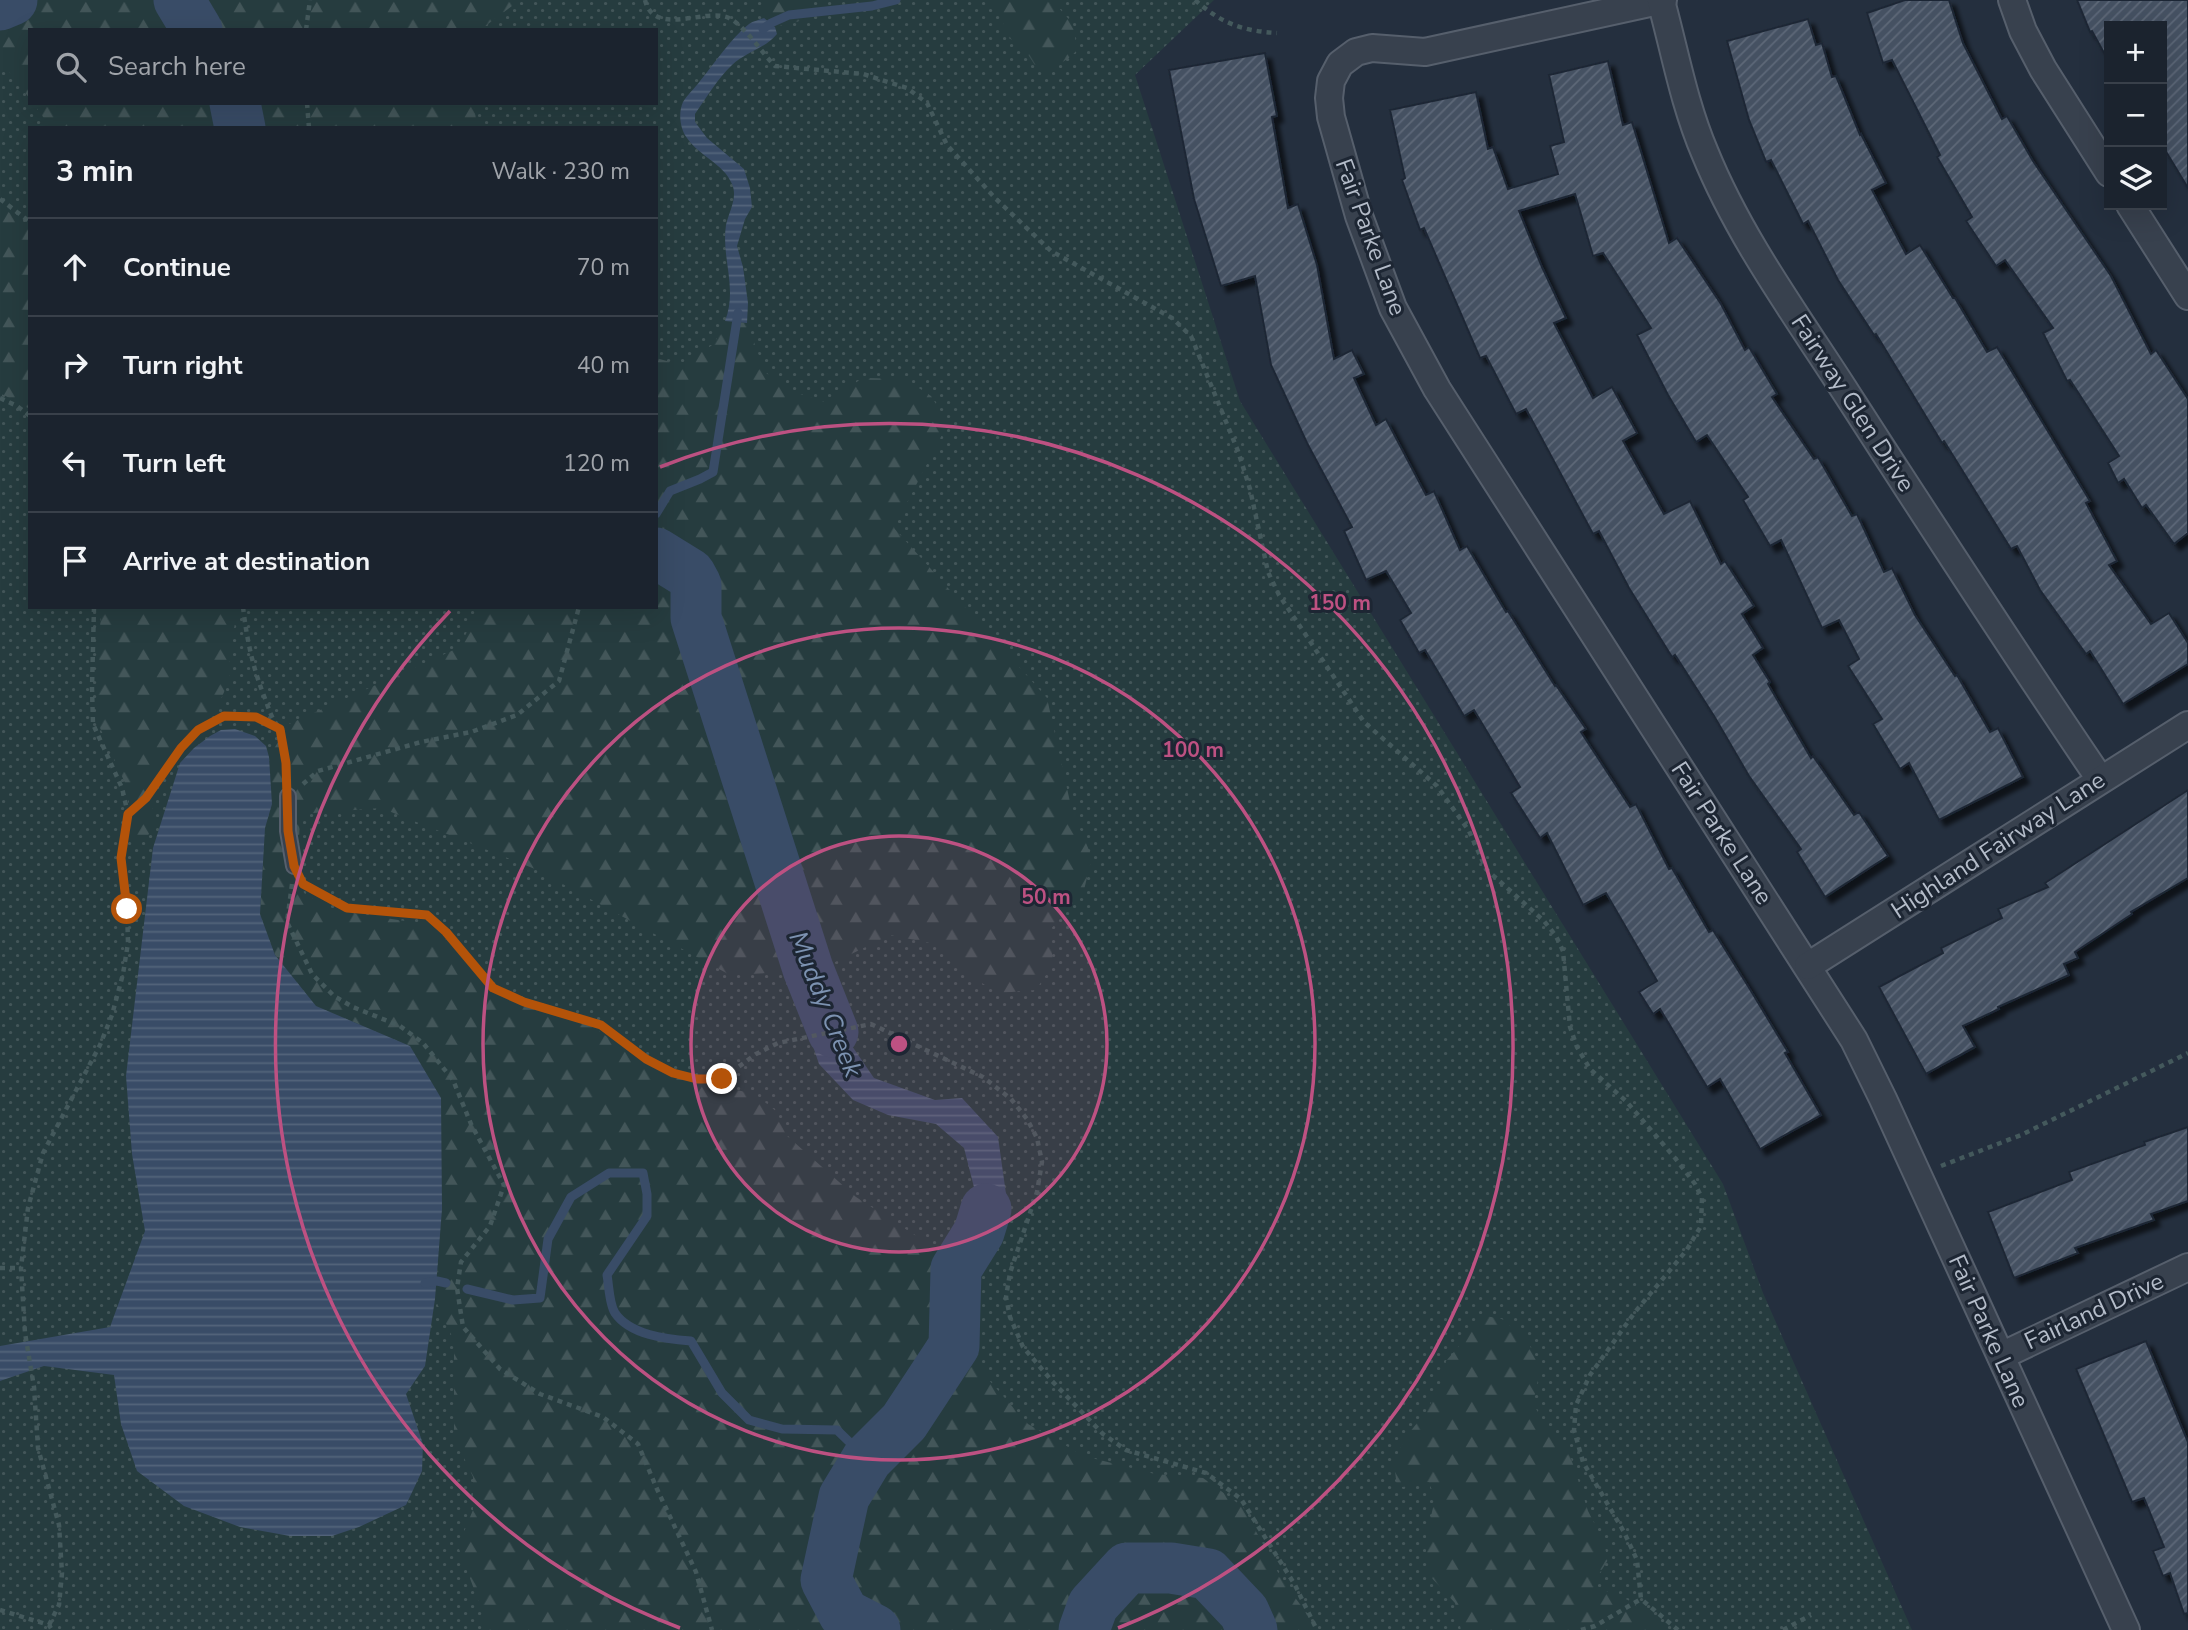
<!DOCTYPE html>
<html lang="en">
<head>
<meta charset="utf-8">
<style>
	body { margin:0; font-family:"Nunito Sans",sans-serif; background:#282f3a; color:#f1f3f6 }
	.controls { position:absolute; right:21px; top:21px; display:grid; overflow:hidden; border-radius:0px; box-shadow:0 7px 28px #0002 }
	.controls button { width:63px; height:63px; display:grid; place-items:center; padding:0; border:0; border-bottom:2px solid #39404a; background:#1b232e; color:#f1f3f6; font:35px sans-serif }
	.stop { position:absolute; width:21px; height:21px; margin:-16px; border:5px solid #b45309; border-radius:50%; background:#fff }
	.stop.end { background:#b45309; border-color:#fff; box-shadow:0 2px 7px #0008 }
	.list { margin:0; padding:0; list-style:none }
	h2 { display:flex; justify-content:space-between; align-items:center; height:91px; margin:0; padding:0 28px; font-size:30px }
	h2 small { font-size:23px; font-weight:400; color:#a0a4aa }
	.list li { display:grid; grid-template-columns:46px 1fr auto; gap:21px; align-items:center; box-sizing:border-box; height:98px; padding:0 28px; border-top:2px solid #39404a }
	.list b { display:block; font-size:26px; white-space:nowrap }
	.list em { font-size:23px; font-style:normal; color:#a0a4aa }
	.icon { flex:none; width:38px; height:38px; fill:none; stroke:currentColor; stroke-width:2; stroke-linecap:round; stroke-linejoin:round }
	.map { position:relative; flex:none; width:2188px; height:1630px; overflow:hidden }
	.search { position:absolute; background:#1b232e; box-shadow:0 7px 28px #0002; left:28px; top:28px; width:630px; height:77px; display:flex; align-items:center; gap:18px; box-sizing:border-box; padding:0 24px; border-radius:0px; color:#a0a4aa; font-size:26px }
	.panel { position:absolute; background:#1b232e; box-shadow:0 7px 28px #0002; left:28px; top:126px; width:630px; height:483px; border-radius:0px }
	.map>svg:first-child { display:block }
	.grass { fill:url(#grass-dots); fill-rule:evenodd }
	.forest { fill:url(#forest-firs) }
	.water { fill:url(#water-rules) }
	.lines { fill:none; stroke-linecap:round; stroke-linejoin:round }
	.stream { stroke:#394c67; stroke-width:9 }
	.river { stroke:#394c67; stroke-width:51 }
	.building { fill:url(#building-hatch); stroke:#1f2835; stroke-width:2; filter:url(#shadow) }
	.lane-casing { stroke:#565f6c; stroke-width:18 }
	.street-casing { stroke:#565f6c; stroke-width:30 }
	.path { stroke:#44595c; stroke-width:4.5; stroke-dasharray:5 5; stroke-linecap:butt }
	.lane { stroke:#38414e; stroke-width:14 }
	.street { stroke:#38414e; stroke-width:26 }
	.route { stroke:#b45309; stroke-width:9 }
	.ring { fill:none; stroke:#bd5182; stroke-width:3.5 }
	.labels { text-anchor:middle; stroke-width:6; stroke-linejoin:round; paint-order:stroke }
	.street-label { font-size:24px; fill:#b4bcc9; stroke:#1d2633 }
	.water-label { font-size:26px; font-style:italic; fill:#7c92b1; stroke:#1d2633 }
	.centre { fill:#bd5182; stroke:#1d2633; stroke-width:3.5 }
	.ring-label { font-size:21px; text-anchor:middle; font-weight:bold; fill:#bd5182; stroke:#1d2633; stroke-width:6; stroke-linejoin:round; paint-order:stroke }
</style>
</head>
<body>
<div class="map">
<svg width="2188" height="1630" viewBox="0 0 2188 1630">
	<defs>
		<pattern id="grass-dots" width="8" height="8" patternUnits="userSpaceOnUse" patternTransform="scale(1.75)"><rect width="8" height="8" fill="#263c3f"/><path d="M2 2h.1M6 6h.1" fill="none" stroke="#435659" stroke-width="1.8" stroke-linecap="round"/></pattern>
		<pattern id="forest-firs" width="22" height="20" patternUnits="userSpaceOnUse" patternTransform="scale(1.75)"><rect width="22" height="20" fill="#263c3f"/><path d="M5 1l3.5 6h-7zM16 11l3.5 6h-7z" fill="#435659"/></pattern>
		<pattern id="water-rules" width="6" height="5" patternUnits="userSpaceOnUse" patternTransform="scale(1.75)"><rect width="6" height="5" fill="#394c67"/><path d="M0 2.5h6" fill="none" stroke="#53647b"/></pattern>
		<pattern id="building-hatch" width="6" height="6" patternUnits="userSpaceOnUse" patternTransform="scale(1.75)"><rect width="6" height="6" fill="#455162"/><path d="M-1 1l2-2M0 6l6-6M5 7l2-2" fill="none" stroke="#5d6877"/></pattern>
		<filter id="shadow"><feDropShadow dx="6" dy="6" stdDeviation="2" flood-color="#0009"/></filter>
	</defs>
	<rect width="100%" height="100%" fill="#242f3e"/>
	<!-- grass -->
	<path class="grass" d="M0 0H1214L1135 75 1240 401 1723 1184 1763 1293 1912 1630H0ZM30 30H656V103H30ZM30 128H656V607H30Z"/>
	<!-- forest -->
	<g class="forest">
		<polygon points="0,0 520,0 480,30 30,30 30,99 0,60"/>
		<path d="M764 0H814C813 22 793 23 775 27L764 18Z"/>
		<path d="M986 0H1055L1058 7 1073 24 1077 50C1067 62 1053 68 1038 70L1022 45 1001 34 1004 20Z"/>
		<polygon points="33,103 474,103 477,128 51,128"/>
		<polygon points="0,205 30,229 30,409 0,393"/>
		<polygon points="725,321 747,323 765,372 788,390 825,402 863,378 905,379 931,396 948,423 894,528 1047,698 1072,811 1092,857 1084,890 1050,930 1053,964 1036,990 998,993 964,972 940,945 890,935 829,965 788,972 730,975 535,869 381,808 300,814 298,867 304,893 332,910 425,924 441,934 488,987 506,998 592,1026 620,1046 672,1076 755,1094 777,1112 786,1135 856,1197 941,1252 973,1288 966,1329 988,1379 1028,1424 1084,1456 1155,1474 1203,1478 1243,1507 1282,1580 1305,1611 1313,1630 482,1630 484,1616 458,1546 473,1510 473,1477 454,1437 454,1341 435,1299 442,1209 410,1046 316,1006 275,955 260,914 265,828 272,804 269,757 289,724 458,648 481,607 656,607 656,358 681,365 714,344"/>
		<polygon points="101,607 238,607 229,655 229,681 220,701 210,718 189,731 173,749 156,791 152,807 154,822 147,838 135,844 128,834 129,799 125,783 96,719"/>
		<polygon points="1480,1315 1502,1319 1526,1339 1541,1366 1533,1403 1541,1418 1569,1452 1588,1511 1603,1540 1608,1560 1592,1585 1628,1600 1667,1630 1461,1630 1455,1603 1429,1575 1425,1542 1435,1499 1429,1482 1397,1488 1394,1462 1405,1438 1426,1412 1443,1380 1446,1361 1460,1345"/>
	</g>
	<!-- water -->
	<g class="water">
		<path d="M764 18 775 27 777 34C766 48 746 52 732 65 718 78 706 98 695 114V122L707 138 744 169 750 188 752 207 745 219 737 246 743 267 748 303 747 323 725 321C738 288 721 258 726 225 729 211 738 198 732 184 724 164 699 156 687 138 680 129 678 113 683 102 687 95 695 88 700 81 715 63 730 39 749 24 753 21 759 20 764 18Z"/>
		<polygon points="235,729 255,736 266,746 269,757 272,804 265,828 260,914 275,955 316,1006 410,1046 441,1098 442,1209 435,1299 425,1366 406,1394 423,1444 422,1471 406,1505 359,1527 332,1536 290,1536 240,1527 184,1506 137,1471 121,1424 114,1375 44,1366 0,1381 0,1346 110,1327 145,1231 132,1154 126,1076 153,848 180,763 194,748 210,736 221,730"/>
		<polygon points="829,965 852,1046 874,1078 935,1100 962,1098 998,1137 1007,1201 973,1288 941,1252 978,1203 964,1148 936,1124 888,1115 853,1100 819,1064 788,972"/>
	</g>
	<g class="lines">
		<!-- stream -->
		<g class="stream">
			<polyline points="763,29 771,23 789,15 872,6 896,0"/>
			<polyline points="656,514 670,491 700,479 713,472 738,313"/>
			<polyline points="425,1283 437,1281 446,1283"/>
			<path d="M467 1289 513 1300 540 1298 548 1239 571 1197 609 1173H643L647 1194V1216L607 1275C609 1285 609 1304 615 1313 630 1335 666 1339 691 1341L722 1393 749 1420 782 1429 837 1430 867 1459"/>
		</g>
		<!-- river -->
		<g class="river">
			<polyline points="179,0 197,30"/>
			<polyline points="0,5 12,0"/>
			<polyline points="235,103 240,128"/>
			<polyline points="656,553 690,574 696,585 696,618 808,969 833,1032"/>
			<polyline points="875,1630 844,1614 826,1580 844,1497 867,1459 904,1422 954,1346 956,1269 979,1232 986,1209"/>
			<polyline points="1084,1630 1093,1605 1127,1568 1171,1568 1208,1574 1244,1612 1252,1630"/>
		</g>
	</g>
	<!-- building -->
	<g class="building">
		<polygon points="1905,0 1949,0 1963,43 2002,119 2007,116 2033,161 2111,276 2151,354 2156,350 2188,399 2188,533 2174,544 2146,505 2142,508 2124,479 2118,483 2108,463 2119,456 2070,380 2067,381 2043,333 2053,328 2005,260 1996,266 1966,221 1972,217 1937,157 1940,155 1892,60 1883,63 1867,13"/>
		<polygon points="2077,0 2188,0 2188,188 2162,145 2162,26 2109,26 2109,62 2092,31 2090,32"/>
		<polygon points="1808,19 1816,45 1822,43 1832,77 1836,76 1860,135 1861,134 1886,183 1872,190 1906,254 1920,245 1953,298 1955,298 1987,352 1997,347 2090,501 2086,503 2117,561 2109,565 2151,624 2169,613 2188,643 2188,664 2123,704 2090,651 2086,654 2040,590 2017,546 2011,549 1944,441 1942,443 1876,334 1874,335 1838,280 1808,221 1803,224 1771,160 1766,162 1749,120 1727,41"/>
		<polygon points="1265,53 1277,116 1272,117 1288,208 1298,204 1317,265 1334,359 1352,350 1364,374 1354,378 1376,425 1386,419 1426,495 1434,491 1460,550 1467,546 1506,612 1508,611 1555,686 1556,685 1586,729 1581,732 1630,807 1636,804 1669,869 1672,868 1709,932 1713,930 1748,986 1788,1052 1785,1053 1821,1115 1760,1149 1720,1079 1707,1087 1660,1009 1653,1014 1639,992 1657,981 1606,893 1583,905 1547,833 1540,838 1511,793 1520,787 1474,710 1464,716 1425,650 1419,653 1400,620 1411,613 1386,571 1366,580 1344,531 1352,527 1307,443 1271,365 1255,276 1221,286 1194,199 1169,70"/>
		<polygon points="1608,61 1623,125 1632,122 1669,243 1677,238 1721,304 1745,350 1749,347 1777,394 1772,397 1814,459 1818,457 1852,516 1857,514 1884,572 1892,568 1915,615 1955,676 1957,675 1990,732 1998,728 2023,777 1939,820 1909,763 1900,769 1873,724 1882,719 1848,666 1859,659 1839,620 1822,628 1781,540 1770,546 1743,500 1748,497 1707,435 1696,442 1668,395 1637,335 1651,328 1603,253 1593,256 1575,194 1519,211 1542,267 1566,318 1554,323 1593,398 1612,387 1637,433 1623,441 1664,514 1690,501 1721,564 1725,561 1754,606 1742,614 1763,648 1753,655 1770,682 1768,684 1811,758 1813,756 1854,815 1859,812 1888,856 1825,897 1797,852 1801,849 1749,776 1714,716 1675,655 1672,657 1629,588 1599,531 1593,534 1526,409 1516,414 1486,356 1480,358 1424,228 1420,230 1402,180 1405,178 1390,110 1476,92 1488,149 1493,147 1508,189 1558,174 1550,146 1564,142 1549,75"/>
		<polygon points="2188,790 2188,878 2131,912 2132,914 2075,952 2078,958 2064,964 2069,975 1998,1007 1999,1009 1963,1026 1975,1047 1926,1074 1879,987 1943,953 1941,948 2002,918 1998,909 2048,887 2045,883"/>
		<polygon points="2188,1127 2188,1201 2151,1214 2154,1220 2075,1248 2078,1253 2014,1278 1988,1212 2072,1180 2069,1172 2145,1145 2144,1142"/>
		<polygon points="2146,1341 2188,1442 2188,1613 2184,1614 2170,1573 2163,1576 2153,1551 2164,1547 2144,1498 2132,1502 2076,1369"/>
	</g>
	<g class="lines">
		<defs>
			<polyline id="lane" points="288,796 288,831 294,866"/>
			<g id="street">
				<polyline points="1663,0 1425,52 1372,48 1356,52 1340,64 1331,81 1329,98 1331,117 1359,216 1393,308 1437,389 1854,1040 1883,1099 2126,1630"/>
				<polyline points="2012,0 2023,31 2043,69 2109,173"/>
				<path d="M1661 1C1675 52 1684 104 1705 153 1740 239 1797 316 1847 394 1930 523 2014 652 2100 779"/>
				<polyline points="2130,205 2188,296"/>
				<polyline points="1808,966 2188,725"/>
				<polyline points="2001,1356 2188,1267"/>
			</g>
		</defs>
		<!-- lane casing -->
		<use href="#lane" class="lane-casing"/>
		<!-- street casing -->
		<use href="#street" class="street-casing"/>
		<!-- path -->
		<g class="path">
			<path d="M645 0C654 38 706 7 729 18 744 25 762 53 775 66L863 74 907 88 927 103 947 145 995 198 1051 251 1172 318 1191 336 1238 451 1250 489 1268 572 1279 595 1364 722 1437 786 1469 831 1486 869 1544 921 1556 936 1563 951 1570 1027 1577 1047 1590 1069 1626 1101 1675 1158 1695 1184 1702 1198 1701 1226 1686 1251 1635 1312 1590 1375 1576 1405 1574 1430 1583 1462 1624 1532 1637 1560 1641 1599 1678 1630"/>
			<path d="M1195 0C1221 23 1242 31 1277 33"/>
			<polyline points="306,30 310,0"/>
			<polyline points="307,103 309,128"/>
			<polyline points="0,199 30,222"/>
			<polyline points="0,398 17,406 30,416"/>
			<polyline points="94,607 92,688 93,724 122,788 128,814"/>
			<path d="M243 607C247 641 253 669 266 701 269 710 272 719 278 726"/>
			<polyline points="303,784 318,771 421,742 471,732 517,715 559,681 579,607"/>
			<polyline points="292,884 287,922 312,974 334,996 353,1007 400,1026 423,1043 453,1080 471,1124 504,1185 490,1226 461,1262 457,1288 463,1327 500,1369 540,1394 603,1417 638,1444 657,1489 696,1572 712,1630"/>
			<polyline points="304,884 347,908 427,915 446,932 493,987 524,1002 601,1025 646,1059 673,1073 697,1079 722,1079 756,1054 778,1043 871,1024 983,1077 1011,1099 1027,1119 1037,1138 1042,1162 1037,1192 1010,1273 1006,1297 1010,1317 1023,1347 1052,1381 1103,1434 1126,1450 1206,1473 1241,1499 1295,1585 1317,1630"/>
			<polyline points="1941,1166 2021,1135 2188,1053"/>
			<polyline points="0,1268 21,1268"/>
			<polyline points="0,1610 49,1625 52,1630"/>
			<polyline points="49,1625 59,1605 62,1573 59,1525 38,1448 34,1387 25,1333 21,1268 28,1208 43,1153 100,1045 112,1015 123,974 128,943 127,909 121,858 128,814 146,798 181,748 198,730 224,716 256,717 280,729 287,779"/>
			<polyline points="1581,1630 1595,1626 1641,1599"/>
			<polyline points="1783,1630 1811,1615"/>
		</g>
		<!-- lane -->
		<use href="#lane" class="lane"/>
		<!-- street -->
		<use href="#street" class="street"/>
	</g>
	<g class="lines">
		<!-- route -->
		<polyline class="route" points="127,909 121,858 128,814 146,798 181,748 198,730 224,716 256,717 280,729 286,763 288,831 294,866 303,884 347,908 427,915 446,932 493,988 524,1002 601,1025 646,1059 673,1073 697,1079 722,1079"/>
	</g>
	<!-- distance rings -->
	<circle cx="899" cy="1044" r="208" fill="#bd5182" fill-opacity=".12"/>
	<g class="ring">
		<circle cx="899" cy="1044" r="208"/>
		<circle cx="899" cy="1044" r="416"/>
		<path d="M680 1628A624 624 0 0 1 450 611M660 467A624 624 0 1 1 1118 1628"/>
	</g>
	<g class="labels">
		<!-- street labels -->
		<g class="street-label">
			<text transform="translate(1371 237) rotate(70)" y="8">Fair Parke Lane</text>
			<text transform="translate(1853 403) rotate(57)" y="8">Fairway Glen Drive</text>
			<text transform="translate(1722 833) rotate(57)" y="8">Fair Parke Lane</text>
			<text transform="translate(1998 845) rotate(-33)" y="8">Highland Fairway Lane</text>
			<text transform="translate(2094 1311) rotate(-25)" y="8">Fairland Drive</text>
			<text transform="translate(1989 1331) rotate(66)" y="8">Fair Parke Lane</text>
		</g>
		<!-- water labels -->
		<g class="water-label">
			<text transform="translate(826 1004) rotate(68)" y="9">Muddy Creek</text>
		</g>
	</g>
	<circle cx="899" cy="1044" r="10" class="centre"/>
	<g class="ring-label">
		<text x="1340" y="610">150 m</text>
		<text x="1193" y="757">100 m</text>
		<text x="1046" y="904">50 m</text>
	</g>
</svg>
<div class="controls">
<button>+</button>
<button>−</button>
<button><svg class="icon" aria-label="layers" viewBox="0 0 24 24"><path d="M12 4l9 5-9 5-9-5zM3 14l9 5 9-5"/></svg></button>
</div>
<div class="stop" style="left:127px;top:909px"></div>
<div class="stop end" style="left:722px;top:1079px"></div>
<div class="search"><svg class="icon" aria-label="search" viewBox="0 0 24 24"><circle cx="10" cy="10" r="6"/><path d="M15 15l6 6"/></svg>Search here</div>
<section class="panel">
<h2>3 min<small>Walk · 230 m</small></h2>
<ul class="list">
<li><svg class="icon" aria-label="ahead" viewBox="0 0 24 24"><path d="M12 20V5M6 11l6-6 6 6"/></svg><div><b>Continue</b></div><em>70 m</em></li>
<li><svg class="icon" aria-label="right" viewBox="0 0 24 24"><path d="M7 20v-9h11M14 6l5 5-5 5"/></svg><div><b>Turn right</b></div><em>40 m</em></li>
<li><svg class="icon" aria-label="left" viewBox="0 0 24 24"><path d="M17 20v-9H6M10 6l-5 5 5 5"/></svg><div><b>Turn left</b></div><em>120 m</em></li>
<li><svg class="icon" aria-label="arrive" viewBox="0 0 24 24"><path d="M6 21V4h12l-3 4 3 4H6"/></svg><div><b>Arrive at destination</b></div></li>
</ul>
</section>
</div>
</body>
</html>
